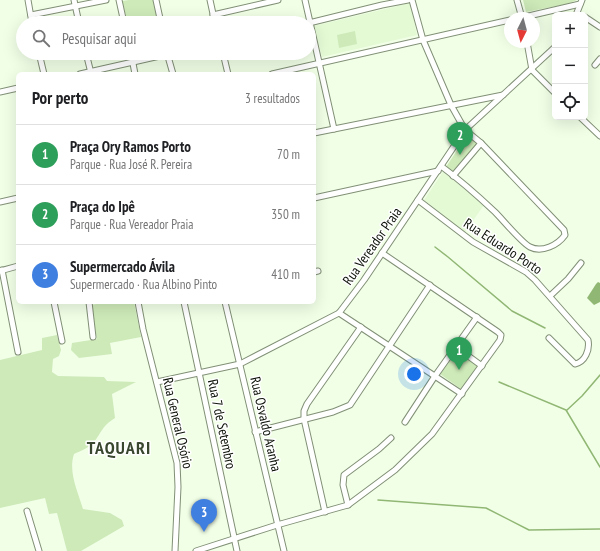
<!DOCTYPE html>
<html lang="pt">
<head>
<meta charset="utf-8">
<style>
	body { margin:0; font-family:"PT Sans Narrow",sans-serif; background:#f6f6f6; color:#202124 }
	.controls { position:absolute; right:12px; top:12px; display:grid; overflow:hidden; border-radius:6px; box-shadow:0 4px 16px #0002 }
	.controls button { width:36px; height:36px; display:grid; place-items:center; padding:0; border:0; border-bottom:1px solid #e0e0e0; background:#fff; color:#202124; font:20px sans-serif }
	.compass { position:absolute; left:504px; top:12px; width:36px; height:36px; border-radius:50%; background:#fff; box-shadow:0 4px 16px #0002; rotate:186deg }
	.you { position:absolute; left:414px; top:374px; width:14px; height:14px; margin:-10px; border:3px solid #fff; border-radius:50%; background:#1a73e8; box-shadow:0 0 0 6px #1a73e833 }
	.badge { display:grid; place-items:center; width:26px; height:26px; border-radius:50%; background:#a93085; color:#fff; font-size:13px; font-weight:700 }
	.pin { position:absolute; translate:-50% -33px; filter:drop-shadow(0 1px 2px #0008) }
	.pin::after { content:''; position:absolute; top:21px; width:14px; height:12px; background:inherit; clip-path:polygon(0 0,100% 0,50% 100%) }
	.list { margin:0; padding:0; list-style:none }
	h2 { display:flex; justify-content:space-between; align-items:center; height:52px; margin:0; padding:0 16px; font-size:17px }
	h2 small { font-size:13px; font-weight:400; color:#757577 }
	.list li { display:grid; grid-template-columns:26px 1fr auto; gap:12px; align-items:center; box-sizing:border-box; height:60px; padding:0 16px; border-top:1px solid #e0e0e0 }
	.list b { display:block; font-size:15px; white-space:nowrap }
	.list p { margin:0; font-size:13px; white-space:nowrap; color:#757577 }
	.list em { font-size:13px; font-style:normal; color:#757577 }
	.icon { flex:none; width:22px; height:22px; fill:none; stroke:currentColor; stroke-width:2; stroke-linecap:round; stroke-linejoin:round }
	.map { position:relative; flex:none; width:600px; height:551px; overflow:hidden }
	.search { position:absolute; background:#fff; box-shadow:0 4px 16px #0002; left:16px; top:16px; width:300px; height:44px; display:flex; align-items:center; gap:10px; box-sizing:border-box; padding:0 14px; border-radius:22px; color:#757577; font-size:15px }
	.panel { position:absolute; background:#fff; box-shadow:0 4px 16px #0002; left:16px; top:72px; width:300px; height:232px; border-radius:6px }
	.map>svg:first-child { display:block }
	.built { fill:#e4fad5 }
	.green { fill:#ceeab9 }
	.water { fill:#91b774 }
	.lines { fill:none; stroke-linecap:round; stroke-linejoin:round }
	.stream { stroke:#91b774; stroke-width:1.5 }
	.street-casing { stroke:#819076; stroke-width:7 }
	.street { stroke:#fff; stroke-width:5 }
	.labels { text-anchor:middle; stroke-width:3; stroke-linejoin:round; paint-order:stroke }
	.street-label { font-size:14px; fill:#0c1208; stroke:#fff }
	.district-label { font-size:18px; font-weight:bold; letter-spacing:1px; fill:#39472f; stroke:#fff }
</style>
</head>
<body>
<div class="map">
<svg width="600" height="551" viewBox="0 0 600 551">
	<rect width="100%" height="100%" fill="#f1ffe7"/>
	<!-- built -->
	<g class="built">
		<polygon points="410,3 417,35 322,57 314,26"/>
		<polygon points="443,172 484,205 465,232 424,200"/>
	</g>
	<!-- green -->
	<g class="green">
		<polygon points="129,0 153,0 158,23 128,23 122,1"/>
		<polygon points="523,0 577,0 567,4 526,12"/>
		<polygon points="355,31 357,44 339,48 337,35"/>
		<polygon points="467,135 478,144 452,172 446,167"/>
		<polygon points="107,302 134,302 141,337 110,343 112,354 79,358 71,350 72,343 97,339 91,305"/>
		<path d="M57 335 61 350 59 356 53 359 52 372 58 376 104 377 107 381 136 382 112 394 115 418C102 426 102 432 94 442 88 448 81 451 74 454 68 472 78 492 83 509L110 513 122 520 124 526 81 551H67L57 513 49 514 45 498 0 508V360L42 350V338Z"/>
		<polygon points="457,352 478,366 461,389 440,374"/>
	</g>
	<!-- water -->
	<polygon class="water" points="598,282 600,283 600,302 594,305 587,298 596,284"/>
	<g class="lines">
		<!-- stream -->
		<g class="stream">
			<polyline points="435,247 448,257 512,311 545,328"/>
			<polyline points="499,382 566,410 600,467"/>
			<polyline points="567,410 582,396 600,375"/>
			<polyline points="378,500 486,508 529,530 600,529"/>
		</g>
		<defs>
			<g id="street">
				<polyline points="28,0 32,23"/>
				<polyline points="74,0 79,23"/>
				<polyline points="119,0 124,23"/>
				<polyline points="156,0 161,23"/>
				<polyline points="210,0 215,23"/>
				<polyline points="305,0 334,129"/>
				<path d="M412 0 423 40 451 105 465 130 481 143 564 230 565 235C558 245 542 253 530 247 522 243 503 220 495 212 478 196 460 180 441 166"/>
				<polyline points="517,0 522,18"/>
				<polyline points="31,15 106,0"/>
				<polyline points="213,15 278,0"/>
				<polyline points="576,15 582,0"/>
				<polyline points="585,17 600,27"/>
				<polyline points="520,18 580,4"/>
				<polyline points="309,23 382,5 408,0"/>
				<polyline points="527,42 532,70"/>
				<polyline points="39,53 44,74"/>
				<polyline points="86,53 91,73"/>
				<polyline points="131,53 135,74"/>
				<polyline points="167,53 173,74"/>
				<polyline points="223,53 228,74"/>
				<polyline points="595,65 600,59"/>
				<polyline points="532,70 555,93"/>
				<polyline points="80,74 173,53"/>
				<polyline points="272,74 510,20"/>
				<polyline points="0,92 18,88"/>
				<polyline points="580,117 600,136"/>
				<polyline points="314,133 503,95"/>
				<polyline points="453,176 481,143"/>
				<polyline points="314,198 438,171"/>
				<path d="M418 200 473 242 526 272 535 280 588 340C590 350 585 362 575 364L549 338"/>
				<polyline points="0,202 18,198"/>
				<polyline points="2,270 18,352"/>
				<polyline points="0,271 18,266"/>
				<polyline points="314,272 318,271"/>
				<polyline points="550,296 568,279 581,263"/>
				<polyline points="54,302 62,341"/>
				<polyline points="89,302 93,337"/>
				<polyline points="138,302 143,329 177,463 178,487 175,551"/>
				<polyline points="184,302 237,551"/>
				<polyline points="225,302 284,551"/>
				<polyline points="339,313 462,394"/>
				<polyline points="456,347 482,366"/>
				<polyline points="157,382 240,364 339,313 364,280 465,130 555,47"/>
				<polyline points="405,422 435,376 477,317"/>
				<polyline points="255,432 333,412 350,405 430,285"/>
				<polyline points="348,505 343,485 344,475 379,449 391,438"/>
				<polyline points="27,511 39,551"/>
				<polyline points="325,512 304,419 304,411 307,404 361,327"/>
				<polyline points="196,551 277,525 348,505 395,470 432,434 500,340 501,335 498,332 382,253"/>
			</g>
		</defs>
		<!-- street casing -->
		<use href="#street" class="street-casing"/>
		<!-- street -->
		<use href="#street" class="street"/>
	</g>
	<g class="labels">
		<!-- street labels -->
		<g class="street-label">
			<text transform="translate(372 246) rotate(-55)" y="5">Rua Vereador Praia</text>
			<text transform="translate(503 246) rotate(33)" y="5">Rua Eduardo Porto</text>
			<text transform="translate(178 423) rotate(77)" y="5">Rua General Osório</text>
			<text transform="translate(222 424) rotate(78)" y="5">Rua 7 de Setembro</text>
			<text transform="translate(266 424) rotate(77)" y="5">Rua Osvaldo Aranha</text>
		</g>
		<!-- district labels -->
		<g class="district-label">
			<text x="119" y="454">TAQUARI</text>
		</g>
	</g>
</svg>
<div class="controls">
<button>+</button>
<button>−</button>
<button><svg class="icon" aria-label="locate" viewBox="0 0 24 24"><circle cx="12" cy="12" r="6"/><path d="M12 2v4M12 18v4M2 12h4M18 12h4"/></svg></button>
</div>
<svg class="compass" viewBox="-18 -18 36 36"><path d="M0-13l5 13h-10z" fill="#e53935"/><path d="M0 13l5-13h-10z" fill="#757577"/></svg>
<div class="you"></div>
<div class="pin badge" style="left:459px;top:370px;background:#2e9e5b">1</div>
<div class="pin badge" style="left:460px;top:155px;background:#2e9e5b">2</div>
<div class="pin badge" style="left:204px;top:532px;background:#3f7fe0">3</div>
<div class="search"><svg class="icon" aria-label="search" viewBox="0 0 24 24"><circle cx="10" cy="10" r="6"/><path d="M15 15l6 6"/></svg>Pesquisar aqui</div>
<section class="panel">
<h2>Por perto<small>3 resultados</small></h2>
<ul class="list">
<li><span class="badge" style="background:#2e9e5b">1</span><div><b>Praça Ory Ramos Porto</b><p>Parque · Rua José R. Pereira</p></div><em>70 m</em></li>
<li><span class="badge" style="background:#2e9e5b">2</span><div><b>Praça do Ipê</b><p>Parque · Rua Vereador Praia</p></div><em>350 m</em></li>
<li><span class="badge" style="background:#3f7fe0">3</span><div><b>Supermercado Ávila</b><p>Supermercado · Rua Albino Pinto</p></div><em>410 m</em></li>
</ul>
</section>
</div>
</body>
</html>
